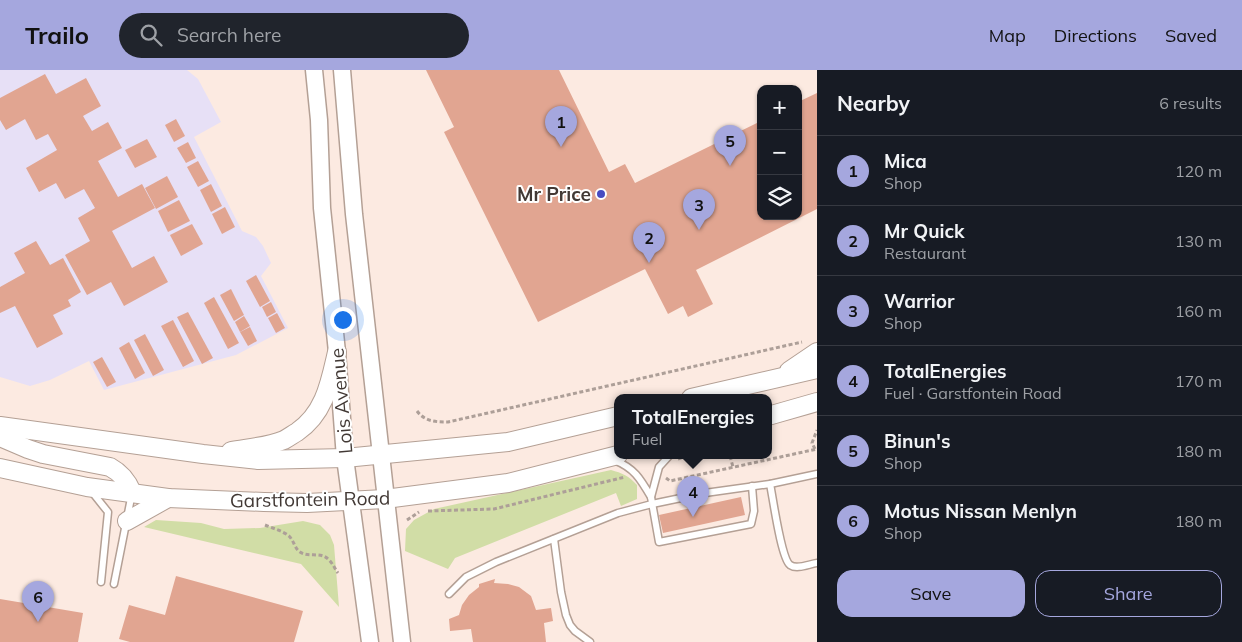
<!DOCTYPE html>
<html lang="en">
<head>
<meta charset="utf-8">
<style>
	body { margin:0; font-family:Mulish,sans-serif; background:#20242c; color:#f1f3f6 }
	.controls { position:absolute; right:15px; top:15px; display:grid; overflow:hidden; border-radius:10px; box-shadow:0 1px 4px #0004 }
	.controls button { width:45px; height:45px; display:grid; place-items:center; padding:0; border:0; border-bottom:1px solid #363941; background:#171b24; color:#f1f3f6; font:25px sans-serif }
	.you { position:absolute; left:342px; top:249px; width:18px; height:18px; margin:-12px; border:4px solid #fff; border-radius:50%; background:#1a73e8; box-shadow:0 0 0 8px #1a73e833 }
	.badge { display:grid; place-items:center; width:32px; height:32px; border-radius:50%; background:#a5a7de; color:#111; font-size:16px; font-weight:700 }
	.pin { position:absolute; translate:-50% -41px; filter:drop-shadow(0 1px 2px #0008) }
	.pin::after { content:''; position:absolute; top:26px; width:18px; height:15px; background:inherit; clip-path:polygon(0 0,100% 0,50% 100%) }
	.popup { position:absolute; left:614px; top:324px; width:158px; height:65px; box-sizing:border-box; display:grid; place-content:center; border-radius:10px; background:#171b24; filter:drop-shadow(0 1px 4px #0005); font-size:16px; white-space:nowrap; color:#9ea1a6 }
	.popup b { font-size:19px; color:#f1f3f6 }
	.popup::after { content:''; position:absolute; left:50%; top:100%; margin-left:-10px; border:10px solid transparent; border-top-color:#171b24 }
	.list { margin:0; padding:0; list-style:none }
	h2 { display:flex; justify-content:space-between; align-items:center; height:65px; margin:0; padding:0 20px; font-size:21px }
	h2 small { font-size:16px; font-weight:400; color:#9ea1a6 }
	.list li { display:grid; grid-template-columns:32px 1fr auto; gap:15px; align-items:center; box-sizing:border-box; height:70px; padding:0 20px; border-top:1px solid #363941 }
	.list b { display:block; font-size:19px; white-space:nowrap }
	.list p { margin:0; font-size:16px; white-space:nowrap; color:#9ea1a6 }
	.list em { font-size:16px; font-style:normal; color:#9ea1a6 }
	.actions { display:flex; gap:10px; padding:15px 20px }
	.actions a { flex:1; padding:11px 0; border:1px solid #a5a7de; border-radius:15px; text-align:center; font-size:18px; color:#a5a7de }
	.actions .main { background:#a5a7de; color:#111 }
	.icon { flex:none; width:28px; height:28px; fill:none; stroke:currentColor; stroke-width:2; stroke-linecap:round; stroke-linejoin:round }
	.map { position:relative; flex:none; width:817px; height:572px; overflow:hidden }
	header { display:flex; align-items:center; gap:30px; box-sizing:border-box; height:70px; padding:0 25px; background:#a5a7de; color:#111 }
	header strong { font-size:24px }
	nav { display:flex; gap:28px; margin-inline-start:auto; font-size:18px }
	.search { width:350px; height:45px; background:#20242c; display:flex; align-items:center; gap:12px; box-sizing:border-box; padding:0 18px; border-radius:28px; color:#9ea1a6; font-size:19px }
	main { display:flex }
	aside { flex:1; background:#171b24 }
	.map>svg:first-child { display:block }
	.commercial { fill:#e7e0f6 }
	.green { fill:#d1dda6 }
	.building { fill:#e1a591 }
	.lines { fill:none; stroke-linecap:round; stroke-linejoin:round }
	.service-casing { stroke:#b4a095; stroke-width:9 }
	.tertiary-casing { stroke:#b4a095; stroke-width:19 }
	.secondary-casing { stroke:#b4a095; stroke-width:20 }
	.path { stroke:#ad9f98; stroke-width:3; stroke-dasharray:4 2.5; stroke-linecap:butt }
	.service { stroke:#fff; stroke-width:6 }
	.tertiary { stroke:#fff; stroke-width:16 }
	.secondary { stroke:#fff; stroke-width:18 }
	.poi-dot { fill:#484bc1; stroke:#fff; stroke-width:2 }
	.labels { text-anchor:middle; stroke-width:4; stroke-linejoin:round; paint-order:stroke }
	.poi-label { font-size:19px; font-weight:bold; fill:#423935; stroke:#fff; text-anchor:end }
	.street-label { font-size:19px; fill:#423935; stroke:#fff }
</style>
</head>
<body>
<header>
<strong>Trailo</strong>
<div class="search"><svg class="icon" aria-label="search" viewBox="0 0 24 24"><circle cx="10" cy="10" r="6"/><path d="M15 15l6 6"/></svg>Search here</div>
<nav><a>Map</a><a>Directions</a><a>Saved</a></nav>
</header>
<main>
<div class="map">
<svg width="817" height="572" viewBox="0 0 817 572">
	<rect width="100%" height="100%" fill="#fceae1"/>
	<!-- commercial -->
	<polygon class="commercial" points="0,0 187,0 198,9 221,52 194,67 242,161 256,167 263,176 271,193 261,206 288,258 236,285 104,320 89,291 50,310 30,316 0,307"/>
	<!-- green -->
	<g class="green">
		<path d="M611 400C622 403 629 406 637 415V429L621 436 616 423 455 488 448 499 405 481 406 459 414 450 434 439Z"/>
		<polygon points="156,450 201,453 224,459 260,458 303,451 320,455 330,465 334,475 339,537 301,494 144,457"/>
	</g>
	<!-- building -->
	<g class="building">
		<polygon points="426,0 559,0 609,102 625,94 635,113 761,51 761,146 798,146 798,32 817,23 817,139 696,200 713,234 688,247 683,236 668,244 645,199 538,252 444,62 454,57"/>
		<polygon points="45,4 56,24 86,8 101,36 83,46 92,61 108,52 122,78 98,91 118,127 142,114 155,138 112,161 132,198 154,186 168,212 124,236 111,212 87,225 65,185 90,171 78,148 95,138 84,119 65,129 56,113 39,122 26,98 57,80 48,64 36,70 25,49 6,60 0,50 0,28"/>
		<polygon points="176,49 185,66 174,72 165,55"/>
		<polygon points="147,69 157,87 135,98 125,80"/>
		<polygon points="188,72 196,88 186,93 177,78"/>
		<polygon points="198,91 209,111 198,117 187,97"/>
		<polygon points="167,106 178,127 156,139 145,118"/>
		<polygon points="211,114 222,136 211,142 200,120"/>
		<polygon points="179,130 190,151 168,162 158,141"/>
		<polygon points="225,137 235,157 222,164 212,144"/>
		<polygon points="192,154 203,174 181,186 170,165"/>
		<polygon points="36,171 50,195 63,188 81,222 68,230 71,236 53,245 63,264 37,278 15,236 0,243 0,217 25,203 14,183"/>
		<polygon points="256,205 270,231 260,237 246,211"/>
		<polygon points="231,219 244,245 234,251 220,225"/>
		<polygon points="214,227 239,273 228,279 204,233"/>
		<polygon points="271,232 276,242 267,247 262,237"/>
		<polygon points="188,242 213,288 202,294 177,247"/>
		<polygon points="277,243 285,258 276,263 268,248"/>
		<polygon points="244,246 250,256 240,262 235,252"/>
		<polygon points="173,250 194,291 183,297 161,256"/>
		<polygon points="250,257 257,271 248,276 240,262"/>
		<polygon points="145,264 164,300 153,306 134,270"/>
		<polygon points="129,272 145,303 135,309 119,278"/>
		<polygon points="102,287 116,312 107,317 93,292"/>
		<polygon points="741,427 745,445 663,463 659,445"/>
		<polygon points="176,506 303,541 294,572 130,572 119,569 129,535 165,545"/>
		<polygon points="495,509 494,513 508,514 519,517 531,526 536,540 551,538 553,551 544,553 546,572 473,572 471,559 450,561 449,549 459,545 462,535 469,525 479,517 479,514"/>
		<polygon points="0,529 83,543 78,572 0,572"/>
	</g>
	<g class="lines">
		<defs>
			<g id="service">
				<path d="M614 390C634 398 640 408 651 427L659 472 751 454 754 441 752 416"/>
				<path d="M770 414C773 428 781 488 790 495 797 500 809 494 817 493"/>
				<polyline points="92,422 108,442 101,512"/>
				<polyline points="651,427 659,397 669,386"/>
				<polyline points="554,469 561,522 566,545 570,555 575,561 590,572"/>
				<polyline points="114,514 132,423"/>
				<polyline points="449,524 466,507 496,492 618,443 652,434 705,423 770,414 817,404"/>
			</g>
			<g id="tertiary">
				<polyline points="314,0 319,50 322,138 337,282 345,388 370,572"/>
				<polyline points="342,0 354,144 402,572"/>
			</g>
			<g id="secondary">
				<polyline points="789,301 817,282"/>
				<polyline points="691,328 817,299"/>
				<polyline points="768,346 817,332"/>
				<polyline points="0,356 203,384 258,390 345,388 508,372 618,346"/>
				<path d="M0 367 28 379 43 384 110 397C121 403 127 410 132 422"/>
				<path d="M231 381C248 378 267 377 284 370 288 368 292 365 297 362 325 343 330 312 337 282"/>
				<polyline points="0,398 87,417 168,428 264,432 307,433 385,429 508,413 618,385"/>
				<polyline points="127,451 168,428"/>
			</g>
		</defs>
		<!-- service casing -->
		<use href="#service" class="service-casing"/>
		<!-- tertiary casing -->
		<use href="#tertiary" class="tertiary-casing"/>
		<!-- secondary casing -->
		<use href="#secondary" class="secondary-casing"/>
		<!-- path -->
		<g class="path">
			<path d="M417 341C425 352 437 352 448 352L802 272"/>
			<polyline points="815,379 812,373 817,360"/>
			<polyline points="730,386 733,397"/>
			<polyline points="678,389 686,386"/>
			<polyline points="666,408 670,411 817,379"/>
			<polyline points="428,441 494,439 625,407"/>
			<polyline points="407,450 419,442"/>
			<path d="M265 455C272 458 283 461 289 466 294 471 295 479 300 482 309 488 321 481 329 490 333 494 335 499 338 503"/>
		</g>
		<!-- service -->
		<use href="#service" class="service"/>
		<!-- tertiary -->
		<use href="#tertiary" class="tertiary"/>
		<!-- secondary -->
		<use href="#secondary" class="secondary"/>
	</g>
	<!-- markers -->
	<circle class="poi-dot" cx="601" cy="124" r="5"/>
	<g class="labels">
		<!-- poi labels -->
		<g class="poi-label">
			<text x="591" y="131">Mr Price</text>
		</g>
		<!-- street labels -->
		<g class="street-label">
			<text transform="translate(341 331) rotate(-95)" y="7">Lois Avenue</text>
			<text transform="translate(310 429) rotate(-1)" y="7">Garstfontein Road</text>
		</g>
	</g>
</svg>
<div class="controls">
<button>+</button>
<button>−</button>
<button><svg class="icon" aria-label="layers" viewBox="0 0 24 24"><path d="M12 4l9 5-9 5-9-5zM3 14l9 5 9-5"/></svg></button>
</div>
<div class="you"></div>
<div class="pin badge" style="left:561px;top:77px">1</div>
<div class="pin badge" style="left:649px;top:193px">2</div>
<div class="pin badge" style="left:699px;top:160px">3</div>
<div class="pin badge" style="left:693px;top:447px">4</div>
<div class="popup"><b>TotalEnergies</b>Fuel</div>
<div class="pin badge" style="left:730px;top:96px">5</div>
<div class="pin badge" style="left:38px;top:552px">6</div>
</div>
<aside>
<h2>Nearby<small>6 results</small></h2>
<ul class="list">
<li><span class="badge">1</span><div><b>Mica</b><p>Shop</p></div><em>120 m</em></li>
<li><span class="badge">2</span><div><b>Mr Quick</b><p>Restaurant</p></div><em>130 m</em></li>
<li><span class="badge">3</span><div><b>Warrior</b><p>Shop</p></div><em>160 m</em></li>
<li><span class="badge">4</span><div><b>TotalEnergies</b><p>Fuel · Garstfontein Road</p></div><em>170 m</em></li>
<li><span class="badge">5</span><div><b>Binun's</b><p>Shop</p></div><em>180 m</em></li>
<li><span class="badge">6</span><div><b>Motus Nissan Menlyn</b><p>Shop</p></div><em>180 m</em></li>
</ul>
<div class="actions"><a class="main">Save</a><a>Share</a></div>
</aside>
</main>
</body>
</html>
